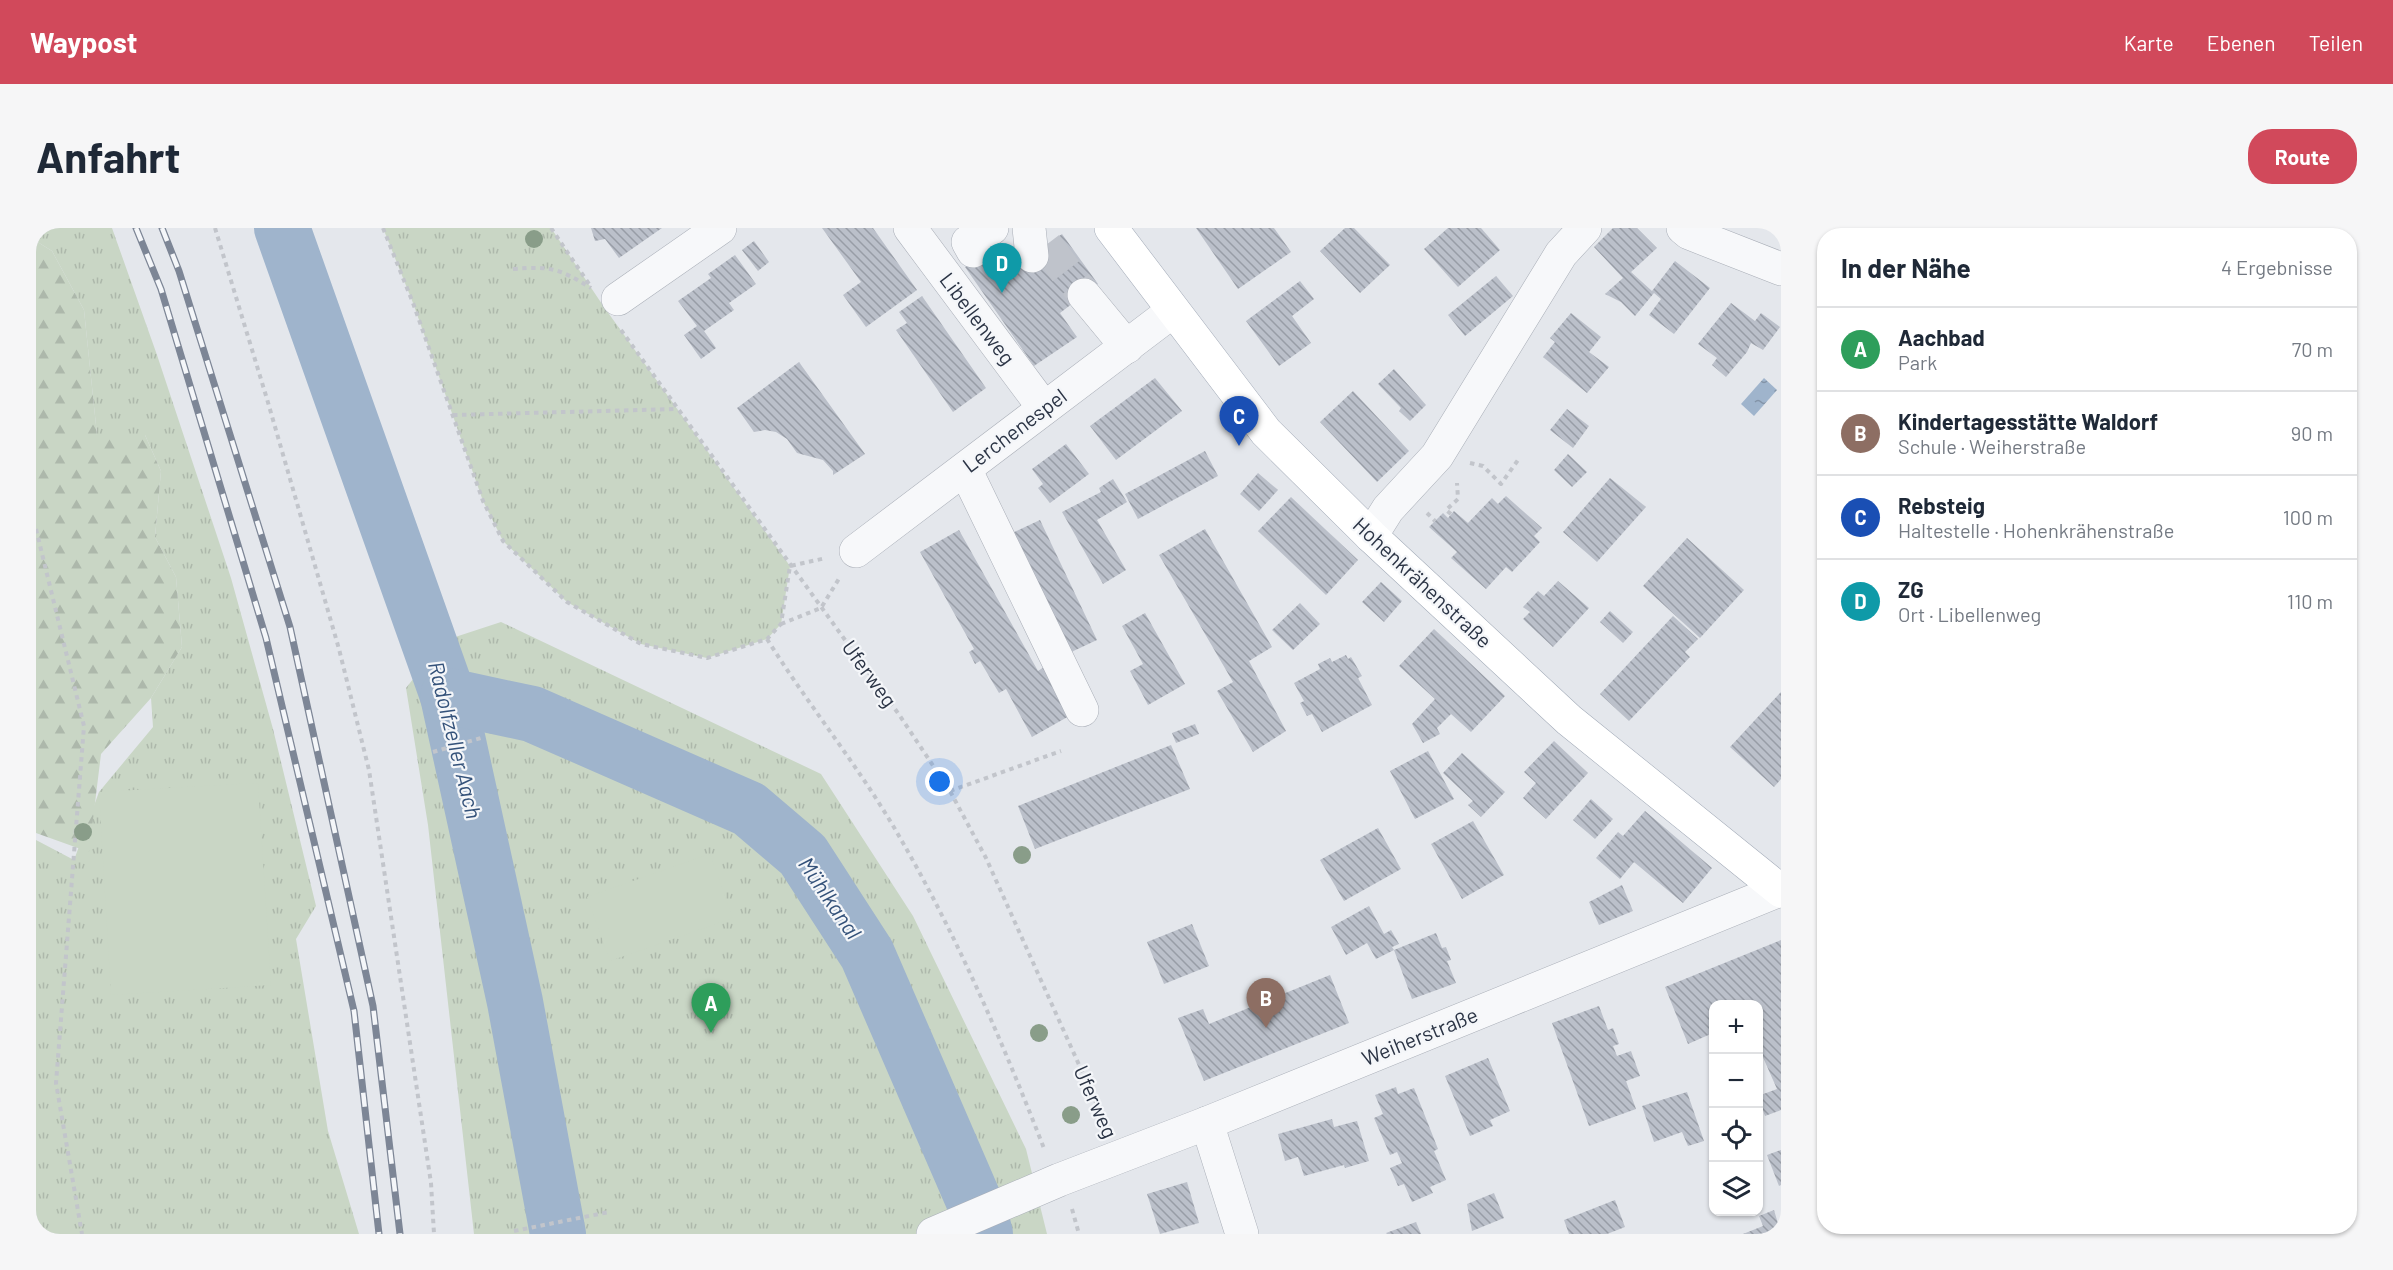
<!DOCTYPE html>
<html lang="de">
<head>
<meta charset="utf-8">
<style>
	body { margin:0; font-family:Barlow,sans-serif; background:#f6f6f7; color:#1f2937 }
	.controls { position:absolute; right:18px; bottom:18px; display:grid; overflow:hidden; border-radius:12px; box-shadow:0 2px 4px #0004 }
	.controls button { width:54px; height:54px; display:grid; place-items:center; padding:0; border:0; border-bottom:2px solid #e0e1e3; background:#fff; color:#1f2937; font:30px sans-serif }
	.you { position:absolute; left:904px; top:554px; width:21px; height:21px; margin:-15px; border:4px solid #fff; border-radius:50%; background:#1a73e8; box-shadow:0 0 0 9px #1a73e833 }
	.badge { display:grid; place-items:center; width:39px; height:39px; border-radius:50%; background:#d1495b; color:#fff; font-size:20px; font-weight:700 }
	.pin { position:absolute; translate:-50% -50px; filter:drop-shadow(0 2px 3px #0008) }
	.pin::after { content:''; position:absolute; top:32px; width:21px; height:18px; background:inherit; clip-path:polygon(0 0,100% 0,50% 100%) }
	.list { margin:0; padding:0; list-style:none }
	h2 { display:flex; justify-content:space-between; align-items:center; height:78px; margin:0; padding:0 24px; font-size:26px }
	h2 small { font-size:20px; font-weight:400; color:#747a83 }
	.list li { display:grid; grid-template-columns:39px 1fr auto; gap:18px; align-items:center; box-sizing:border-box; height:84px; padding:0 24px; border-top:2px solid #e0e1e3 }
	.list b { display:block; font-size:22px; white-space:nowrap }
	.list p { margin:0; font-size:20px; white-space:nowrap; color:#747a83 }
	.list em { font-size:20px; font-style:normal; color:#747a83 }
	.icon { flex:none; width:33px; height:33px; fill:none; stroke:currentColor; stroke-width:2; stroke-linecap:round; stroke-linejoin:round }
	.map { position:relative; flex:none; width:1745px; height:1006px; overflow:hidden; border-radius:24px }
	header { display:flex; align-items:center; gap:36px; box-sizing:border-box; height:84px; padding:0 30px; background:#d1495b; color:#fff }
	header strong { font-size:28px }
	nav { display:flex; gap:33px; margin-inline-start:auto; font-size:21px }
	.intro { display:flex; align-items:center; justify-content:space-between; box-sizing:border-box; height:144px; padding:0 36px }
	h1 { margin:0; font-size:42px }
	.button { padding:15px 27px; border-radius:24px; background:#d1495b; color:#fff; font-size:21px; font-weight:700 }
	main { display:flex; gap:36px; padding:0 36px }
	aside { flex:1; background:#fff; border-radius:24px; box-shadow:0 2px 4px #0004 }
	.map>svg:first-child { display:block }
	.grass { fill:url(#grass-tufts) }
	.forest { fill:url(#forest-firs) }
	.pitch { fill:#c9d6c5 }
	.water { fill:url(#water-ripples) }
	.lines { fill:none; stroke-linecap:round; stroke-linejoin:round }
	.river { stroke:#9fb4cc; stroke-width:56 }
	.building { fill:url(#building-back-hatch) }
	.minor-tunnel { stroke:#bfc3cb; stroke-width:33; stroke-dasharray:33 16; stroke-linecap:butt }
	.minor-casing { stroke:#a9aeb7; stroke-width:34 }
	.major-casing { stroke:#a3abb8; stroke-width:34 }
	.path { stroke:#c2c5cb; stroke-width:4; stroke-dasharray:4.5 4.5; stroke-linecap:butt }
	.minor { stroke:#f7f8fa; stroke-width:33 }
	.major { stroke:#fff; stroke-width:33 }
	.rail-casing { stroke:#7d8696; stroke-width:7 }
	.rail { stroke:#f4f6f9; stroke-width:4.5; stroke-dasharray:14; stroke-linecap:butt }
	.tree { fill:#899d89 }
	.labels { text-anchor:middle; stroke-width:4.5; stroke-linejoin:round; paint-order:stroke }
	.street-label { font-size:21px; fill:#2b3445; stroke:#f4f6f9 }
	.water-label { font-size:22px; font-style:italic; fill:#34527a; stroke:#f4f6f9 }
</style>
</head>
<body>
<header>
<strong>Waypost</strong>
<nav><a>Karte</a><a>Ebenen</a><a>Teilen</a></nav>
</header>
<div class="intro"><h1>Anfahrt</h1><a class="button">Route</a></div>
<main>
<div class="map">
<svg width="1745" height="1006" viewBox="0 0 1745 1006">
	<defs>
		<pattern id="grass-tufts" width="24" height="20" patternUnits="userSpaceOnUse" patternTransform="scale(1.5)"><rect width="24" height="20" fill="#c9d6c5"/><path d="M3 7l-1-3M5 7V3M7 7l1-3M15 17l-1-3M17 17v-4M19 17l1-3" fill="none" stroke="#adb8ab"/></pattern>
		<pattern id="forest-firs" width="22" height="20" patternUnits="userSpaceOnUse" patternTransform="scale(1.5)"><rect width="22" height="20" fill="#c9d6c5"/><path d="M5 1l3.5 6h-7zM16 11l3.5 6h-7z" fill="#adb8ab"/></pattern>
		<pattern id="water-ripples" width="26" height="14" patternUnits="userSpaceOnUse" patternTransform="scale(1.5)"><rect width="26" height="14" fill="#9fb4cc"/><path d="M2 4q2-2 4 0t4 0M15 11q2-2 4 0t4 0" fill="none" stroke="#8293a7"/></pattern>
		<pattern id="building-back-hatch" width="6" height="6" patternUnits="userSpaceOnUse" patternTransform="scale(1.5)"><rect width="6" height="6" fill="#bbc0ca"/><path d="M-1 5l2 2M0 0l6 6M5-1l2 2" fill="none" stroke="#989da6"/></pattern>
	</defs>
	<rect width="100%" height="100%" fill="#e4e7ec"/>
	<!-- grass -->
	<g class="grass">
		<polygon points="0,0 76,0 121,127 195,350 237,501 280,678 260,711 292,903 323,1006 0,1006 0,612 38,632 63,564 117,499 115,470 146,419 140,349 119,309 125,243 109,207 61,207 48,82 16,23 0,13"/>
		<polygon points="347,0 515,0 568,79 754,338 745,396 731,411 671,430 605,416 531,374 467,313 447,273 377,75"/>
		<polygon points="465,394 785,546 877,688 990,921 1011,1006 438,1006 392,597 370,460 407,413"/>
	</g>
	<!-- forest -->
	<polygon class="forest" points="0,13 16,23 48,82 61,207 109,207 125,243 119,309 140,349 146,419 115,470 65,526 53,624 0,605"/>
	<!-- pitch -->
	<g class="pitch">
		<polygon points="222,555 235,757 75,767 63,564"/>
		<polygon points="674,626 697,690 574,733 551,669"/>
	</g>
	<!-- water -->
	<polygon class="water" points="1728,150 1741,162 1718,188 1705,176"/>
	<g class="lines">
		<!-- river -->
		<g class="river">
			<polyline points="246,0 412,468 479,774 522,1006"/>
			<polyline points="412,468 496,486 713,581 767,627 831,726 944,987 949,1006"/>
		</g>
	</g>
	<!-- building -->
	<g class="building">
		<polygon points="555,0 626,0 583,30 569,11 559,13"/>
		<polygon points="786,0 837,0 881,62 830,99 807,67 825,54"/>
		<polygon points="1160,0 1238,0 1255,24 1202,61"/>
		<polygon points="1309,0 1318,0 1354,37 1324,65 1284,23"/>
		<polygon points="1412,0 1445,0 1464,22 1422,59 1388,21"/>
		<polygon points="1577,0 1601,0 1621,20 1595,44 1616,63 1639,33 1674,60 1638,106 1613,87 1625,71 1618,65 1599,88 1585,74 1569,66 1587,50 1558,19"/>
		<polygon points="1026,6 1062,56 1024,85 1041,109 998,138 929,39 949,26 960,42 979,28 985,36"/>
		<polygon points="718,13 733,34 722,43 706,22"/>
		<polygon points="699,27 720,56 693,75 698,82 668,103 680,120 665,131 648,107 661,98 642,73 675,50 672,46"/>
		<polygon points="1460,48 1477,68 1429,108 1412,87"/>
		<polygon points="1264,53 1278,71 1256,88 1275,115 1243,138 1210,93"/>
		<polygon points="886,68 950,160 917,184 860,102 871,95 863,84"/>
		<polygon points="1695,75 1719,93 1725,85 1744,99 1727,122 1715,115 1711,124 1690,149 1676,137 1681,130 1662,116"/>
		<polygon points="1535,85 1565,109 1553,124 1573,139 1551,165 1507,129 1519,114 1514,110"/>
		<polygon points="763,134 829,226 797,247 797,243 787,232 761,225 751,211 740,204 729,202 718,204 701,180"/>
		<polygon points="1358,141 1390,177 1374,193 1363,183 1365,180 1342,156"/>
		<polygon points="1119,150 1146,183 1080,232 1054,198"/>
		<polygon points="1317,163 1373,223 1341,254 1284,194"/>
		<polygon points="1531,181 1553,198 1537,220 1514,202"/>
		<polygon points="1030,216 1053,246 1014,275 1002,260 1007,256 996,241"/>
		<polygon points="1169,223 1182,248 1102,291 1089,266"/>
		<polygon points="1532,226 1551,244 1536,259 1518,242"/>
		<polygon points="1222,245 1242,262 1223,283 1204,266"/>
		<polygon points="1574,250 1610,279 1561,334 1527,304"/>
		<polygon points="1077,251 1091,274 1061,292 1090,342 1067,356 1026,284 1065,264 1063,260"/>
		<polygon points="1470,268 1506,300 1498,308 1504,314 1476,344 1470,339 1450,361 1415,330 1421,324 1393,299 1407,285 1412,290 1418,283 1432,295 1456,270 1462,276"/>
		<polygon points="1255,269 1322,332 1290,367 1222,303"/>
		<polygon points="1004,292 1061,412 1031,426 974,306"/>
		<polygon points="1169,301 1236,419 1213,433 1250,503 1217,524 1181,463 1197,454 1123,327"/>
		<polygon points="923,302 1002,443 1008,439 1035,487 996,509 970,461 963,465 944,433 939,436 933,424 938,421 884,324"/>
		<polygon points="1651,310 1708,362 1664,410 1607,358"/>
		<polygon points="1522,353 1553,380 1517,419 1487,391 1494,384 1487,379 1502,363 1508,368"/>
		<polygon points="1345,354 1366,373 1348,394 1326,374"/>
		<polygon points="1264,375 1284,396 1257,422 1236,402"/>
		<polygon points="1574,383 1597,404 1587,415 1564,394"/>
		<polygon points="1109,385 1149,456 1112,477 1094,443 1107,436 1086,398"/>
		<polygon points="1637,388 1662,411 1649,424 1654,429 1593,493 1564,466"/>
		<polygon points="1398,401 1469,468 1435,504 1415,486 1401,500 1404,506 1387,515 1376,496 1399,471 1363,438"/>
		<polygon points="1310,427 1312,431 1315,429 1326,448 1322,450 1336,477 1286,504 1276,486 1271,488 1264,475 1268,473 1258,455 1284,441 1282,436 1294,430 1296,434"/>
		<polygon points="1745,464 1745,551 1738,559 1694,519"/>
		<polygon points="1159,496 1163,506 1140,515 1136,505"/>
		<polygon points="1518,513 1552,545 1510,591 1487,570 1500,555 1488,544"/>
		<polygon points="1135,517 1154,561 999,621 982,578"/>
		<polygon points="1392,523 1418,571 1379,591 1354,543"/>
		<polygon points="1426,525 1469,564 1445,589 1432,577 1437,573 1407,545"/>
		<polygon points="1555,571 1577,591 1559,611 1537,592"/>
		<polygon points="1609,583 1676,640 1647,675 1598,634 1584,651 1560,630 1582,604 1587,608"/>
		<polygon points="1437,593 1468,647 1426,671 1395,616"/>
		<polygon points="1342,600 1365,641 1308,673 1284,632"/>
		<polygon points="1586,657 1597,683 1563,697 1553,674"/>
		<polygon points="1333,678 1348,706 1355,702 1363,716 1356,719 1358,722 1340,731 1331,715 1310,727 1295,699"/>
		<polygon points="1156,696 1173,738 1128,756 1111,714"/>
		<polygon points="1400,705 1406,720 1410,719 1415,732 1411,733 1420,755 1376,771 1358,722"/>
		<polygon points="1745,712 1745,882 1729,888 1722,868 1741,861 1722,818 1722,776 1678,776 1677,805 1652,816 1629,759"/>
		<polygon points="1294,747 1313,795 1168,853 1142,790 1167,781 1173,796"/>
		<polygon points="1563,778 1572,802 1577,800 1583,816 1577,818 1581,828 1595,823 1604,848 1590,853 1600,881 1553,898 1516,795"/>
		<polygon points="1452,830 1474,883 1454,892 1457,898 1434,908 1409,848"/>
		<polygon points="1360,859 1362,866 1378,860 1402,921 1398,923 1410,952 1394,959 1397,965 1376,974 1368,956 1362,958 1354,940 1366,935 1361,924 1354,927 1338,890 1347,886 1339,867"/>
		<polygon points="1651,864 1668,913 1652,918 1646,904 1618,914 1606,878"/>
		<polygon points="1296,891 1298,899 1321,893 1333,933 1309,940 1308,937 1268,948 1262,929 1249,933 1242,906"/>
		<polygon points="1745,922 1745,957 1743,958 1731,927"/>
		<polygon points="1151,954 1163,995 1124,1006 1111,966"/>
		<polygon points="1458,965 1468,990 1436,1003 1431,976"/>
		<polygon points="1579,972 1589,999 1571,1006 1533,1006 1528,992"/>
		<polygon points="1738,982 1745,1006 1707,1006 1727,998 1723,988"/>
		<polygon points="1380,994 1385,1006 1351,1006 1350,1005"/>
	</g>
	<g class="lines">
		<!-- minor-tunnel -->
		<polyline class="minor-tunnel" points="1010,17 1048,67"/>
		<defs>
			<g id="minor">
				<polyline points="874,0 1008,180"/>
				<polyline points="993,0 996,28"/>
				<polyline points="1647,0 1653,5 1745,41"/>
				<polyline points="937,23 932,14 956,0"/>
				<polyline points="1048,67 1091,119"/>
				<polyline points="582,71 684,0"/>
				<polyline points="929,241 1046,482"/>
				<polyline points="1335,308 1352,281 1401,228 1525,26 1549,0"/>
				<polyline points="820,323 1137,83"/>
				<polyline points="1171,895 1206,1006"/>
				<polyline points="897,1006 1023,952 1171,895 1744,662"/>
			</g>
			<polyline id="major" points="1075,0 1230,204 1335,308 1533,492 1745,663"/>
		</defs>
		<!-- minor casing -->
		<use href="#minor" class="minor-casing"/>
		<!-- major casing -->
		<use href="#major" class="major-casing"/>
		<!-- path -->
		<g class="path">
			<polyline points="179,0 231,171 303,421 333,542 395,955 398,1006"/>
			<polyline points="347,0 377,75 447,273 467,313 531,374 605,416 671,430 731,411 745,396 754,338 790,330"/>
			<polyline points="515,0 553,56"/>
			<path d="M477 41C515 38 522 40 555 60"/>
			<polyline points="585,102 864,488 914,563 950,630 1071,899"/>
			<polyline points="417,187 642,181"/>
			<polyline points="1434,235 1447,238 1465,256 1482,232"/>
			<polyline points="1391,285 1399,293"/>
			<polyline points="1415,286 1410,282 1422,271 1421,255"/>
			<polyline points="0,301 48,498 20,855 46,1006"/>
			<polyline points="745,396 785,380 804,349"/>
			<path d="M731 411C773 478 824 540 863 608 921 708 967 815 1009 923"/>
			<polyline points="397,524 445,510"/>
			<polyline points="914,563 1025,523"/>
			<polyline points="1036,981 1043,1006"/>
			<polyline points="478,1003 573,984"/>
		</g>
		<!-- minor -->
		<use href="#minor" class="minor"/>
		<!-- major -->
		<use href="#major" class="major"/>
		<defs>
			<g id="rail">
				<polyline points="100,0 125,61 230,410 318,783 343,1006"/>
				<polyline points="126,0 143,43 254,399 337,778 364,1006"/>
			</g>
		</defs>
		<!-- rail casing -->
		<use href="#rail" class="rail-casing"/>
		<!-- rail -->
		<use href="#rail" class="rail"/>
	</g>
	<!-- trees -->
	<g class="tree">
		<circle cx="498" cy="11" r="9"/>
		<circle cx="47" cy="604" r="9"/>
		<circle cx="986" cy="627" r="9"/>
		<circle cx="1003" cy="805" r="9"/>
		<circle cx="1035" cy="887" r="9"/>
	</g>
	<g class="labels">
		<!-- street labels -->
		<g class="street-label">
			<text transform="translate(941 91) rotate(53)" y="7">Libellenweg</text>
			<text transform="translate(979 203) rotate(-37)" y="7">Lerchenespel</text>
			<text transform="translate(1386 355) rotate(43)" y="7">Hohenkrähenstraße</text>
			<text transform="translate(833 446) rotate(54)" y="7">Uferweg</text>
			<text transform="translate(1384 809) rotate(-22)" y="7">Weiherstraße</text>
			<text transform="translate(1059 874) rotate(66)" y="7">Uferweg</text>
		</g>
		<!-- water labels -->
		<g class="water-label">
			<text transform="translate(419 512) rotate(76)" y="8">Radolfzeller Aach</text>
			<text transform="translate(794 670) rotate(56)" y="8">Mühlkanal</text>
		</g>
	</g>
</svg>
<div class="controls">
<button>+</button>
<button>−</button>
<button><svg class="icon" aria-label="locate" viewBox="0 0 24 24"><circle cx="12" cy="12" r="6"/><path d="M12 2v4M12 18v4M2 12h4M18 12h4"/></svg></button>
<button><svg class="icon" aria-label="layers" viewBox="0 0 24 24"><path d="M12 4l9 5-9 5-9-5zM3 14l9 5 9-5"/></svg></button>
</div>
<div class="you"></div>
<div class="pin badge" style="left:675px;top:805px;background:#2e9e5b">A</div>
<div class="pin badge" style="left:1230px;top:800px;background:#8d6e63">B</div>
<div class="pin badge" style="left:1203px;top:218px;background:#1a4fb4">C</div>
<div class="pin badge" style="left:966px;top:65px;background:#0f9aa8">D</div>
</div>
<aside>
<h2>In der Nähe<small>4 Ergebnisse</small></h2>
<ul class="list">
<li><span class="badge" style="background:#2e9e5b">A</span><div><b>Aachbad</b><p>Park</p></div><em>70 m</em></li>
<li><span class="badge" style="background:#8d6e63">B</span><div><b>Kindertagesstätte Waldorf</b><p>Schule · Weiherstraße</p></div><em>90 m</em></li>
<li><span class="badge" style="background:#1a4fb4">C</span><div><b>Rebsteig</b><p>Haltestelle · Hohenkrähenstraße</p></div><em>100 m</em></li>
<li><span class="badge" style="background:#0f9aa8">D</span><div><b>ZG</b><p>Ort · Libellenweg</p></div><em>110 m</em></li>
</ul>
</aside>
</main>
</body>
</html>
